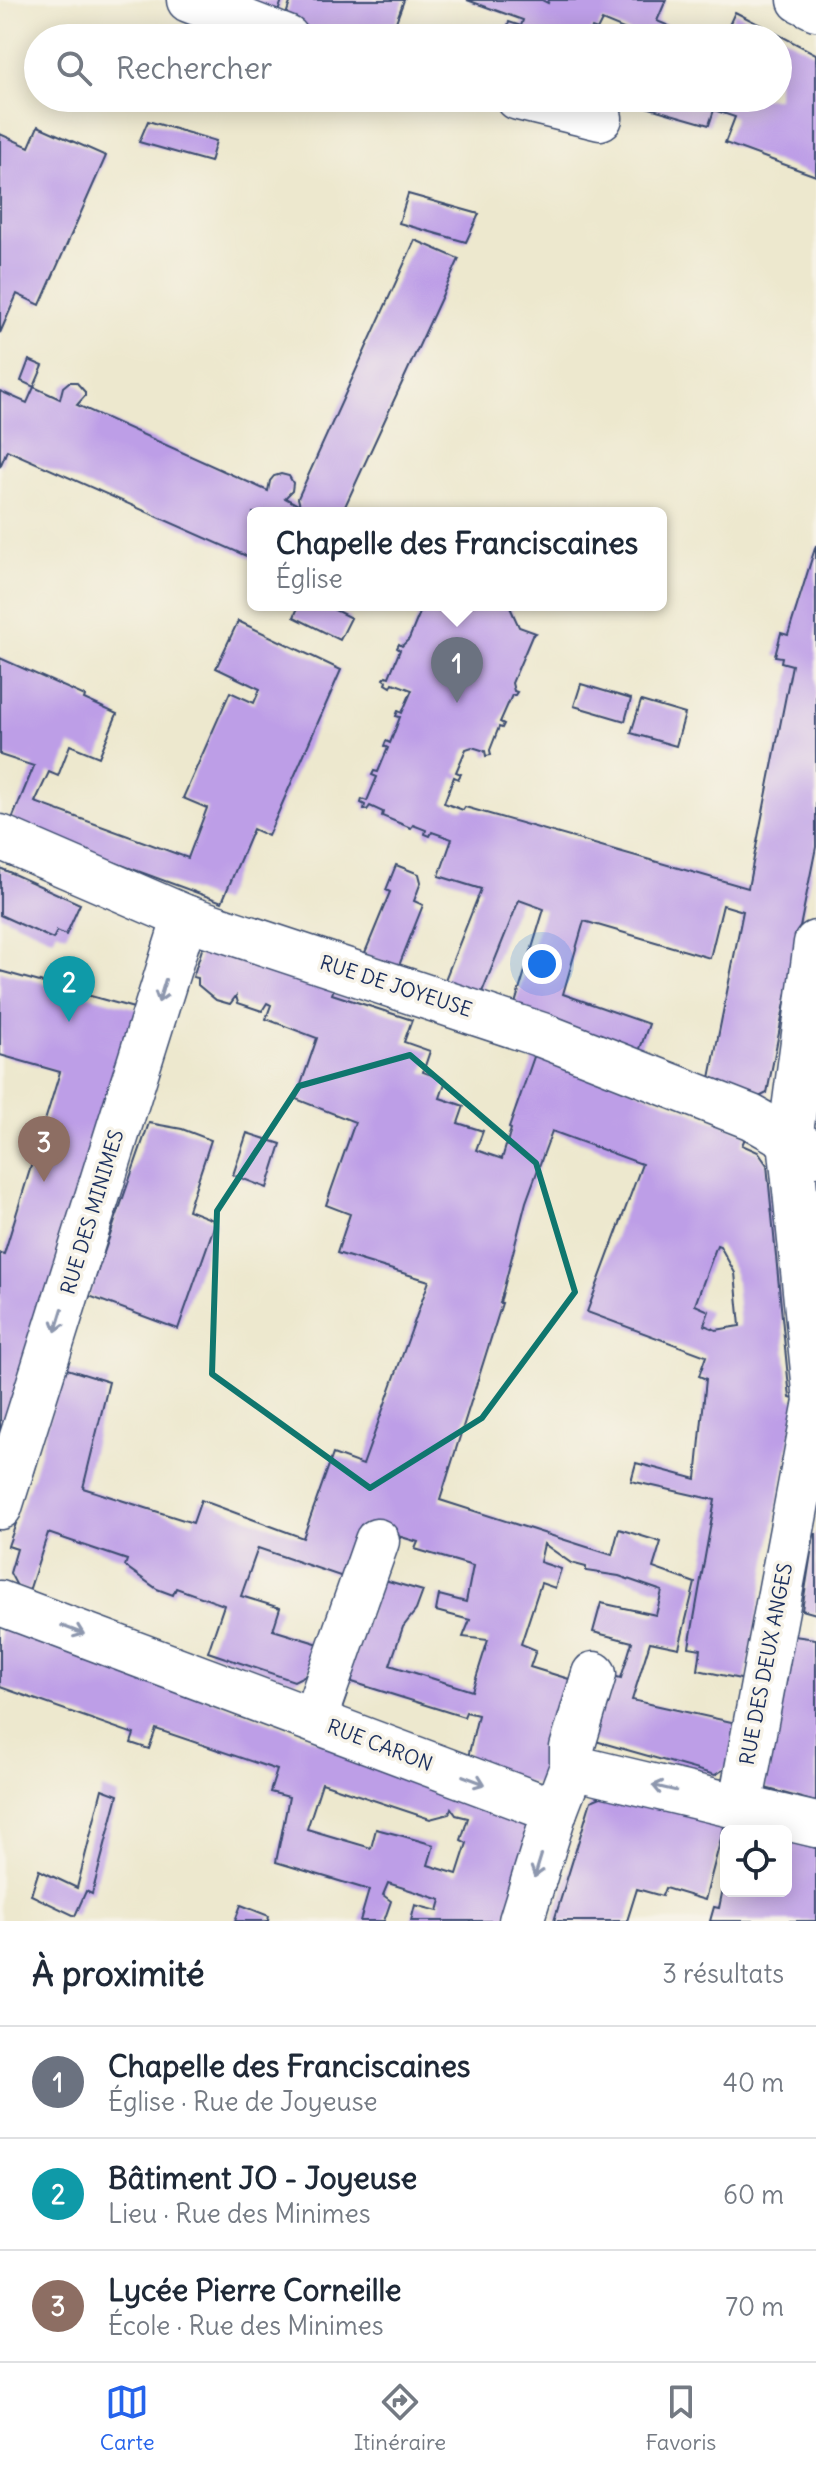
<!DOCTYPE html>
<html lang="fr">
<head>
<meta charset="utf-8">
<style>
	body { margin:0; font-family:Delius,sans-serif; background:#f2f2f3; color:#1f2937 }
	.controls { position:absolute; right:24px; bottom:24px; display:grid; overflow:hidden; border-radius:12px; box-shadow:0 4px 20px #0003 }
	.controls button { width:72px; height:72px; display:grid; place-items:center; padding:0; border:0; border-bottom:2px solid #e0e1e3; background:#fff; color:#1f2937; font:40px sans-serif }
	.you { position:absolute; left:542px; top:964px; width:28px; height:28px; margin:-20px; border:6px solid #fff; border-radius:50%; background:#1a73e8; box-shadow:0 0 0 12px #1a73e833 }
	.badge { display:grid; place-items:center; width:52px; height:52px; border-radius:50%; background:#2563eb; color:#fff; font-size:26px; font-weight:700 }
	.pin { position:absolute; translate:-50% -66px; filter:drop-shadow(0 2px 4px #0008) }
	.pin::after { content:''; position:absolute; top:42px; width:28px; height:24px; background:inherit; clip-path:polygon(0 0,100% 0,50% 100%) }
	.popup { position:absolute; left:247px; top:507px; width:420px; height:104px; box-sizing:border-box; display:grid; place-content:center; border-radius:12px; background:#fff; filter:drop-shadow(0 2px 6px #0005); font-size:26px; white-space:nowrap; color:#747a83 }
	.popup b { font-size:30px; color:#1f2937 }
	.popup::after { content:''; position:absolute; left:50%; top:100%; margin-left:-16px; border:16px solid transparent; border-top-color:#fff }
	.list { margin:0; padding:0; list-style:none }
	h2 { display:flex; justify-content:space-between; align-items:center; height:104px; margin:0; padding:0 32px; font-size:34px }
	h2 small { font-size:26px; font-weight:400; color:#747a83 }
	.list li { display:grid; grid-template-columns:52px 1fr auto; gap:24px; align-items:center; box-sizing:border-box; height:112px; padding:0 32px; border-top:2px solid #e0e1e3 }
	.list b { display:block; font-size:30px; white-space:nowrap }
	.list p { margin:0; font-size:26px; white-space:nowrap; color:#747a83 }
	.list em { font-size:26px; font-style:normal; color:#747a83 }
	.icon { flex:none; width:44px; height:44px; fill:none; stroke:currentColor; stroke-width:2; stroke-linecap:round; stroke-linejoin:round }
	.map { position:relative; flex:none; width:816px; height:1921px; overflow:hidden }
	.search { position:absolute; background:#fff; box-shadow:0 4px 20px #0003; left:24px; right:24px; top:24px; height:88px; display:flex; align-items:center; gap:20px; box-sizing:border-box; padding:0 28px; border-radius:44px; color:#747a83; font-size:30px }
	.sheet { height:440px; background:#fff }
	nav { display:flex; justify-content:space-around; align-items:center; box-sizing:border-box; height:112px; border-top:2px solid #e0e1e3; background:#fff; font-size:22px; color:#747a83 }
	nav a { display:grid; justify-items:center; gap:4px }
	nav .on { color:#2563eb }
	.map>svg:first-child { display:block }
	.building { fill:#bd9ee7; fill-rule:evenodd }
	.lines { fill:none; stroke-linecap:round; stroke-linejoin:round }
	.minor-casing { stroke:#3a4b6f; stroke-width:47 }
	.minor { stroke:#fff; stroke-width:44 }
	.oneway { stroke:#8d97ae }
	.marked { fill:none; stroke:#0f766e; stroke-width:6; stroke-linejoin:round }
	.labels { text-anchor:middle; stroke-width:7; stroke-linejoin:round; paint-order:stroke }
	.street-label { font-size:20px; fill:#1b2f5e; stroke:#f7f3e8 }
</style>
</head>
<body>
<div class="map">
<svg width="816" height="1921" viewBox="0 0 816 1921">
	<rect width="100%" height="100%" fill="#f7f3e8"/>
	<filter id="ink" filterUnits="userSpaceOnUse"><feTurbulence type="fractalNoise" baseFrequency=".0125" numOctaves="2"/><feDisplacementMap in="SourceGraphic" scale="16" xChannelSelector="R" yChannelSelector="G"/><feConvolveMatrix kernelMatrix="1 2 1 2 8 2 1 2 1" color-interpolation-filters="sRGB"/></filter>
	<filter id="wash" filterUnits="userSpaceOnUse"><feTurbulence type="fractalNoise" baseFrequency=".006" numOctaves="4" result="noise"/><feDisplacementMap in="SourceGraphic" scale="32" xChannelSelector="R" yChannelSelector="G"/><feGaussianBlur stdDeviation="1.8" result="paint"/><feColorMatrix in="noise" values="0 0 0 0 0 0 0 0 0 0 0 0 0 0 0 0 0 1.4 0 .05"/><feComposite in="paint" operator="in"/></filter>
	<g filter="url(#wash)">
		<rect width="100%" height="100%" fill="#ede8ce"/>
		<g id="blocks">
			<!-- building -->
			<g class="building">
				<polygon points="251,0 282,0 274,24 248,11"/>
				<polygon points="291,0 404,0 390,38 308,38 282,27"/>
				<polygon points="467,0 542,0 548,3 549,0 666,0 657,21 681,31 678,38 629,38 631,32 602,20 597,30 592,28 588,38 504,38 509,22 521,26 523,20"/>
				<polygon points="735,12 816,54 816,176 725,143 735,117 714,110 709,125 629,102 619,111 572,98 778,98 778,38 723,38"/>
				<polygon points="148,121 216,141 210,162 139,142"/>
				<polygon points="38,126 106,156 40,305 17,294 0,333 0,134 29,147"/>
				<polygon points="408,194 479,214 466,242 399,223"/>
				<polygon points="415,240 459,259 342,513 253,513 253,559 7,450 0,467 0,391 27,403 34,387 60,399 63,387 69,382 76,382 85,392 85,396 77,405 268,491 270,481 274,476 281,474 289,476 293,483 292,491 285,498 300,506 298,498"/>
				<polygon points="29,360 43,366 34,387 21,381"/>
				<polygon points="816,545 816,847 767,1093 753,1100 709,1083 743,911 723,905 710,958 584,921 563,994 649,1024 638,1054 514,1007 544,909 519,900 480,997 443,985 481,889 439,876 452,839 432,832 430,836 425,834 426,830 413,825 411,828 382,816 383,812 370,806 367,810 364,809 365,805 361,803 362,799 367,801 377,777 372,775 374,771 378,772 388,748 384,746 386,741 390,743 400,717 396,716 398,711 402,713 412,690 393,683 391,687 386,684 387,681 384,679 386,676 389,677 400,650 397,648 399,644 402,646 409,639 423,605 509,605 519,627 536,633 532,636 512,683 514,691 517,692 515,695 512,695 500,722 504,724 502,728 499,727 490,750 491,755 486,756 485,751 472,747 466,749 456,772 461,774 458,779 454,777 444,803 463,810 465,807 748,888 792,665 781,662 782,657 775,656 781,633 788,635"/>
				<polygon points="299,605 325,605 351,618 340,640 294,617"/>
				<polygon points="238,621 341,670 268,836 253,829 222,902 10,824 34,766 0,755 0,658 85,696 84,699 117,714 99,757 70,745 58,776 49,772 35,802 188,858 207,808 183,798 230,692 254,703 260,689 216,668"/>
				<polygon points="581,684 631,699 625,721 574,706"/>
				<polygon points="641,701 685,714 676,746 631,733"/>
				<polygon points="396,865 419,874 421,882 414,901 423,905 398,968 364,955 390,892 386,890"/>
				<polygon points="0,868 80,904 66,935 57,931 53,939 0,915"/>
				<path d="M206 937 337 980 332 994 412 1020 404 1042 430 1051 423 1072 446 1080 440 1098 464 1106 458 1123 483 1131 476 1150 502 1159 511 1129 509 1128 536 1051 747 1134 742 1145 758 1152 767 1165 790 1398 797 1400 745 1680 698 1670 701 1649 689 1647 715 1500 631 1481 636 1463 696 1479 706 1379 699 1376 706 1356 587 1312 642 1164 552 1131 526 1202 500 1303H502L440 1500 612 1555 619 1529 661 1542 653 1568 695 1583 679 1648 650 1642 632 1700 736 1723 729 1766 715 1775 585 1738 604 1674 621 1678 632 1642 593 1632 601 1603 656 1615 662 1591 619 1576 586 1571V1567L571 1563 544 1544 540 1562 561 1569 555 1588 541 1583 521 1644 536 1650 530 1667 582 1683 552 1788 466 1766 478 1715 466 1712 464 1717 346 1680 381 1579 423 1591 416 1610 403 1627 390 1665 472 1691 488 1640 463 1637 470 1620 436 1611 439 1595 466 1602 473 1566 415 1549 418 1542 361 1525 343 1577 258 1548 241 1596 280 1608 273 1630 319 1644 308 1674 294 1681 208 1652 224 1605 176 1588 173 1595 157 1589 125 1566 127 1560 48 1533 29 1591 18 1588 10 1573 17 1549 8 1546 34 1473 64 1368 109 1382 83 1488 193 1523 201 1500 303 1538 333 1454 363 1465 429 1281 337 1253 350 1214 326 1205 355 1122 296 1099 317 1038 266 1019 271 1005 267 1003 262 1011 238 1003 236 996 230 1004 216 1000 198 985V978L193 977ZM717 1245 720 1246 735 1273 740 1326 716 1330 704 1325 709 1311 695 1305Z"/>
				<polygon points="0,971 141,1010 0,1461 0,1253 4,1254 60,1072 0,1055"/>
				<polygon points="149,1123 182,1129 211,1140 188,1210 216,1221 178,1329 89,1296"/>
				<polygon points="247,1133 281,1144 267,1188 233,1175"/>
				<polygon points="814,1534 816,1534 816,1614 802,1610"/>
				<path d="M0 1621 536 1823 505 1921H411L415 1905 438 1911 441 1900 388 1883 383 1895 391 1901 384 1921H360L369 1890 276 1862 289 1797 270 1792 277 1770 156 1729 149 1749 131 1743 134 1734 0 1687ZM322 1783 430 1819 449 1814 451 1808 456 1815 468 1818 461 1840 467 1843 457 1874 428 1865 434 1845 403 1836 376 1829 371 1848 307 1829Z"/>
				<polygon points="794,1636 816,1639 816,1802 765,1788"/>
				<polygon points="102,1789 118,1795 92,1894 86,1891 75,1916 31,1895 39,1870 77,1888"/>
				<polygon points="608,1794 725,1823 705,1900 665,1888 662,1896 637,1889 627,1921 554,1921 591,1801"/>
				<polygon points="786,1840 816,1848 816,1921 710,1921 714,1907 719,1908 725,1879 726,1891 786,1891"/>
				<polygon points="241,1905 269,1916 268,1921 235,1921"/>
			</g>
		</g>
	</g>
	<g filter="url(#ink)">
		<use href="#blocks" fill-opacity="0" stroke="#3a4b6f" stroke-width="2"/>
		<g class="lines">
			<defs>
				<g id="minor">
					<polyline points="189,0 287,38"/>
					<polyline points="800,0 816,8"/>
					<polyline points="518,98 600,118"/>
					<polyline points="0,837 185,917 542,1035 751,1117 816,1154"/>
					<polyline points="0,1507 185,917"/>
					<polyline points="0,1603 555,1811"/>
					<polyline points="314,1720 377,1541"/>
					<polyline points="572,1767 816,1825"/>
					<polyline points="740,1807 816,1401 790,1140 816,943"/>
					<polyline points="521,1921 555,1811 572,1767 572,1748 594,1674"/>
				</g>
			</defs>
			<!-- minor casing -->
			<use href="#minor" class="minor-casing"/>
			<!-- minor -->
			<use href="#minor" class="minor"/>
		</g>
		<!-- one-way arrows -->
		<defs><path id="oneway-shaft" d="M-6 0H5M1.5-3L5.5 0L1.5 3" fill="none" stroke-width="1.6" stroke-linecap="round" stroke-linejoin="round" transform="scale(2)"/></defs>
		<g class="oneway">
			<use href="#oneway-shaft" transform="translate(162 991) rotate(107)"/>
			<use href="#oneway-shaft" transform="translate(59 1320) rotate(107)"/>
			<use href="#oneway-shaft" transform="translate(73 1630) rotate(21)"/>
			<use href="#oneway-shaft" transform="translate(474 1780) rotate(21)"/>
			<use href="#oneway-shaft" transform="translate(664 1788) rotate(-167)"/>
			<use href="#oneway-shaft" transform="translate(538 1866) rotate(107)"/>
		</g>
	</g>
	<!-- marked area -->
	<path class="marked" d="M410 1055 536 1163 575 1292 482 1418 370 1488 212 1374 217 1211 299 1086Z"/>
	<g class="labels">
		<!-- street labels -->
		<g class="street-label">
			<text transform="translate(396 986) rotate(18)" y="7">RUE DE JOYEUSE</text>
			<text transform="translate(92 1212) rotate(-73)" y="7">RUE DES MINIMES</text>
			<text transform="translate(766 1664) rotate(-79)" y="7">RUE DES DEUX ANGES</text>
			<text transform="translate(380 1745) rotate(21)" y="7">RUE CARON</text>
		</g>
	</g>
</svg>
<div class="controls">
<button><svg class="icon" aria-label="locate" viewBox="0 0 24 24"><circle cx="12" cy="12" r="6"/><path d="M12 2v4M12 18v4M2 12h4M18 12h4"/></svg></button>
</div>
<div class="you"></div>
<div class="pin badge" style="left:457px;top:703px;background:#6b7280">1</div>
<div class="popup"><b>Chapelle des Franciscaines</b>Église</div>
<div class="pin badge" style="left:69px;top:1022px;background:#0f9aa8">2</div>
<div class="pin badge" style="left:44px;top:1182px;background:#8d6e63">3</div>
<div class="search"><svg class="icon" aria-label="search" viewBox="0 0 24 24"><circle cx="10" cy="10" r="6"/><path d="M15 15l6 6"/></svg>Rechercher</div>
</div>
<section class="sheet">
<h2>À proximité<small>3 résultats</small></h2>
<ul class="list">
<li><span class="badge" style="background:#6b7280">1</span><div><b>Chapelle des Franciscaines</b><p>Église · Rue de Joyeuse</p></div><em>40 m</em></li>
<li><span class="badge" style="background:#0f9aa8">2</span><div><b>Bâtiment JO - Joyeuse</b><p>Lieu · Rue des Minimes</p></div><em>60 m</em></li>
<li><span class="badge" style="background:#8d6e63">3</span><div><b>Lycée Pierre Corneille</b><p>École · Rue des Minimes</p></div><em>70 m</em></li>
</ul>
</section>
<nav>
<a class="on"><svg class="icon" aria-label="map" viewBox="0 0 24 24"><path d="M3 6l6-2 6 2 6-2v14l-6 2-6-2-6 2zM9 4v14M15 6v14"/></svg>Carte</a>
<a><svg class="icon" aria-label="directions" viewBox="0 0 24 24"><path d="M12 3l9 9-9 9-9-9zM9 14v-3h6M13 9l2 2-2 2"/></svg>Itinéraire</a>
<a><svg class="icon" aria-label="saved" viewBox="0 0 24 24"><path d="M7 4h10v16l-5-4-5 4z"/></svg>Favoris</a>
</nav>
</body>
</html>
